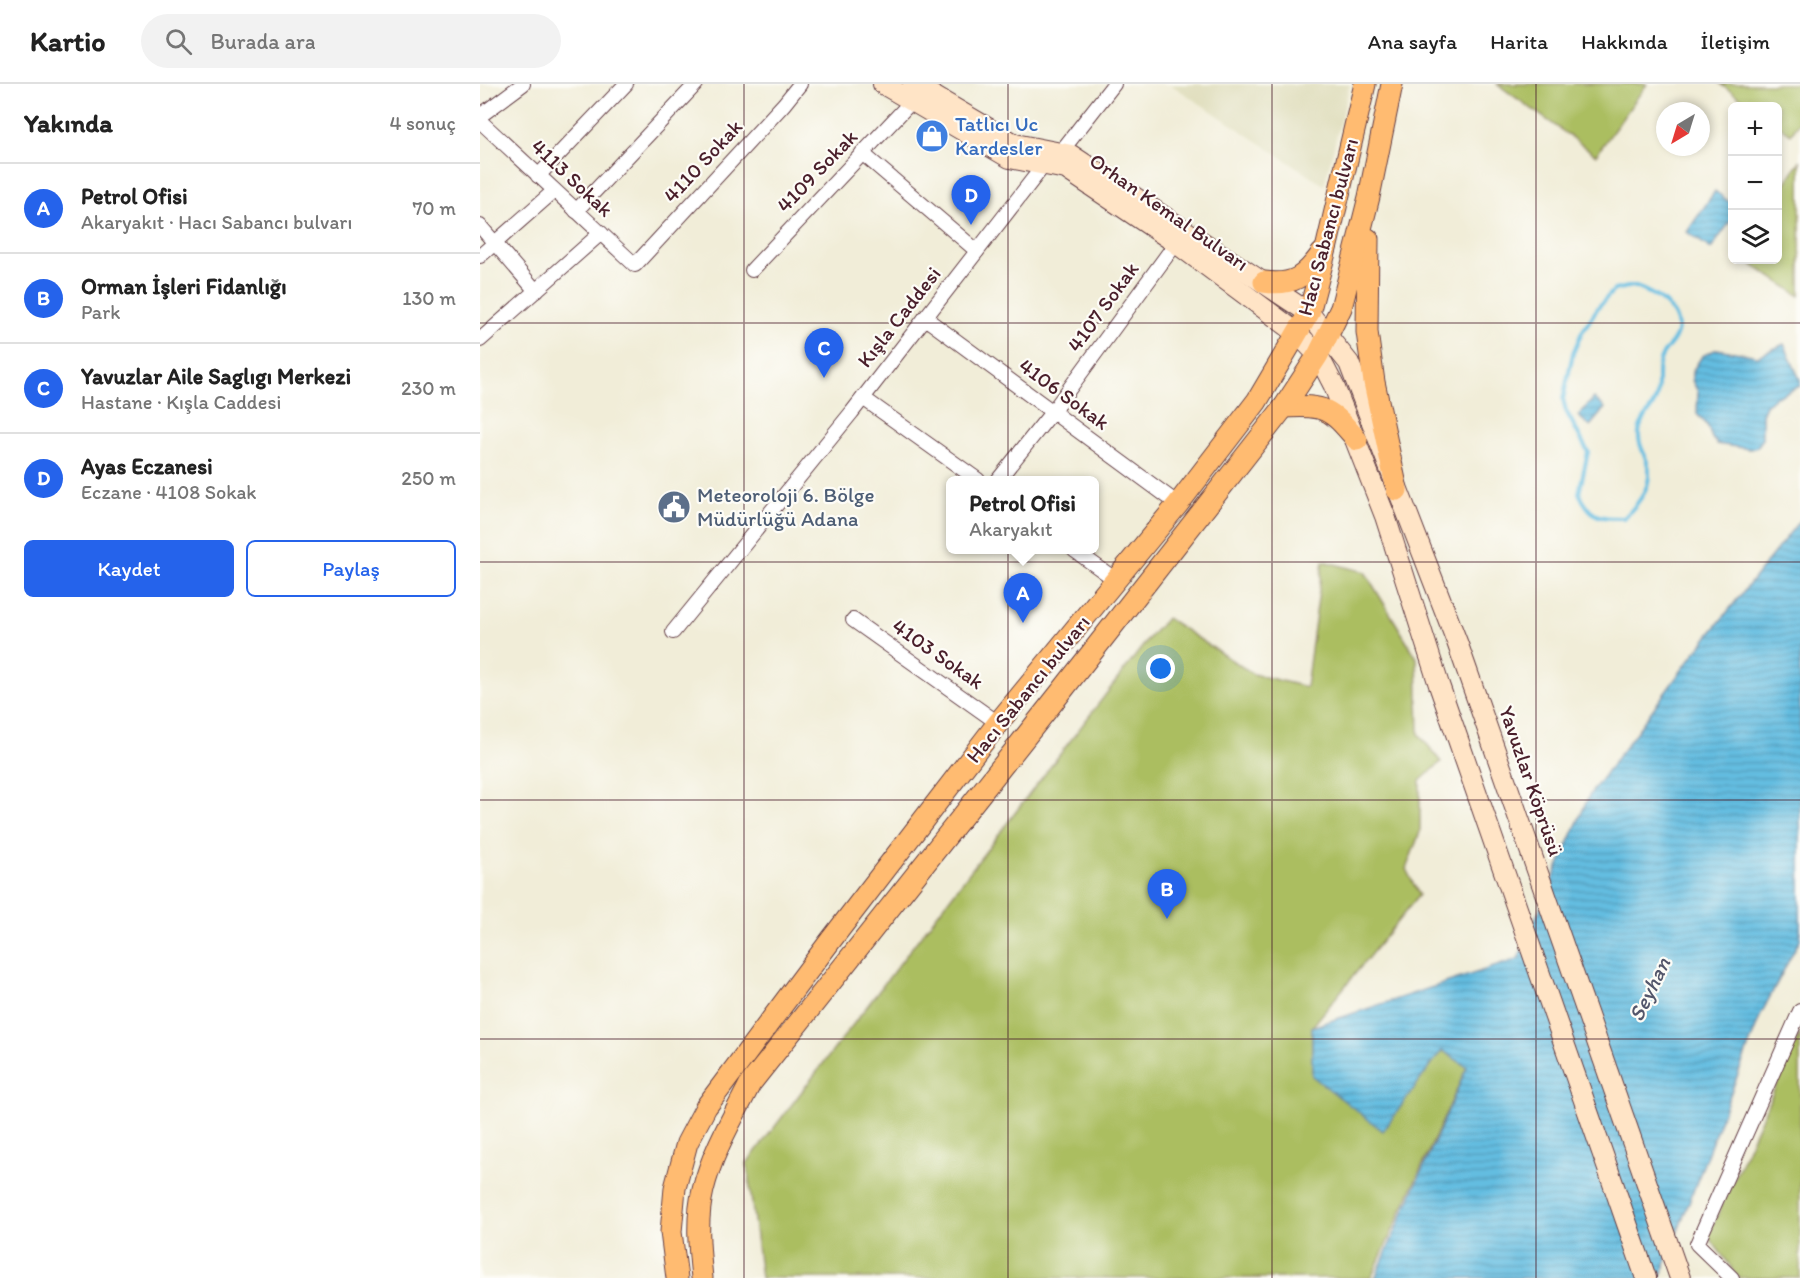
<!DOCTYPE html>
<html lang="tr">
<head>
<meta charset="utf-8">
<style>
	body { margin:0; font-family:Itim,sans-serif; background:#f2f2f2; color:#222 }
	.controls { position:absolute; right:18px; top:18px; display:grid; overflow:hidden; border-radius:9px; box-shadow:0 3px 9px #0003 }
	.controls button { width:54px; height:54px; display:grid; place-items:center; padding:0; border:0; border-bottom:2px solid #e0e0e0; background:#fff; color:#222; font:30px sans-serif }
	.compass { position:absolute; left:1176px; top:18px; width:54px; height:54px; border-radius:50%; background:#fff; box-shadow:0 3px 9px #0003; rotate:218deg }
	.you { position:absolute; left:681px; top:585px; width:21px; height:21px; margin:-15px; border:4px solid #fff; border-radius:50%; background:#1a73e8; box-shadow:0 0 0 9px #1a73e833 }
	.badge { display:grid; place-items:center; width:39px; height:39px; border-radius:50%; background:#2563eb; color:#fff; font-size:20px; font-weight:700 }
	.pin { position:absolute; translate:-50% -50px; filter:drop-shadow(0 2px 3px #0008) }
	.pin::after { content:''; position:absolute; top:32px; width:21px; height:18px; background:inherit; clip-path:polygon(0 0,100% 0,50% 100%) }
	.popup { position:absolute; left:466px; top:392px; width:153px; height:78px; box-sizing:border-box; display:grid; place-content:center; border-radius:9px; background:#fff; filter:drop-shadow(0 2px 4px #0005); font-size:20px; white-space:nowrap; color:#767676 }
	.popup b { font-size:22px; color:#222 }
	.popup::after { content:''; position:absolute; left:50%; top:100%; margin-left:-12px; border:12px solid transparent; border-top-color:#fff }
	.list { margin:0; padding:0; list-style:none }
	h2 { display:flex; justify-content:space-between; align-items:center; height:78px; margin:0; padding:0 24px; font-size:26px }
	h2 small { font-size:20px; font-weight:400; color:#767676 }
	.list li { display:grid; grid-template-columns:39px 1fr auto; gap:18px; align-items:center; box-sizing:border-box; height:90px; padding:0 24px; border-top:2px solid #e0e0e0 }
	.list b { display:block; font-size:22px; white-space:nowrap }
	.list p { margin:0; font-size:20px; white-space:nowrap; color:#767676 }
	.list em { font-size:20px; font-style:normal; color:#767676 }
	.actions { display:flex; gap:12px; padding:18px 24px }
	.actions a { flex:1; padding:14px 0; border:2px solid #2563eb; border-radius:9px; text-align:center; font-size:21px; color:#2563eb }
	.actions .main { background:#2563eb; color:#fff }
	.icon { flex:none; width:33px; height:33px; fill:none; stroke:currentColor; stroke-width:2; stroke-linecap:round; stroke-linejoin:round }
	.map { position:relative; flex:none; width:1320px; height:1194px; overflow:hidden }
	header { display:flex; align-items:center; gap:36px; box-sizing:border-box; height:84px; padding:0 30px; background:#fff; border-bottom:2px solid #e0e0e0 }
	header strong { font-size:28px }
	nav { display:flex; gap:33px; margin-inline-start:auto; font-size:21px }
	.search { width:420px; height:54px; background:#f2f2f2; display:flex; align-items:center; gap:15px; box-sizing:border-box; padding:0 21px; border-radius:33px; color:#767676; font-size:22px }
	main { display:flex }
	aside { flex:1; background:#fff }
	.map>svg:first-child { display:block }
	.built { fill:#dfddbb }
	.green { fill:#abbe61; stroke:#7a6e46; stroke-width:1.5 }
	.water { fill:url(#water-rules); stroke:#566e86; stroke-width:1.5 }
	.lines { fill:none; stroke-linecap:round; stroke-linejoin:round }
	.stream { stroke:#63bde1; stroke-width:4 }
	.street-casing { stroke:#633e45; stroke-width:16 }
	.secondary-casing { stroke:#633e45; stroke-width:22 }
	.primary-casing { stroke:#633e45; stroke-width:23 }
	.street { stroke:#fff; stroke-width:14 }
	.secondary { stroke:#ffe4c6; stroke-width:20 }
	.primary { stroke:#ffbb71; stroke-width:21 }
	.grid { fill:none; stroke:#4a1f2b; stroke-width:1.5; stroke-opacity:0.55 }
	.labels { text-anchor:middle; stroke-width:4.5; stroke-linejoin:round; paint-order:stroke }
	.shop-label { font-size:21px; fill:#366cbe; stroke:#fdfcf7; text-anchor:start }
	.street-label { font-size:21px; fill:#4a1f2b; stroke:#fdfcf7 }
	.service-label { font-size:21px; fill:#4e5e75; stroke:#fdfcf7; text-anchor:start }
	.water-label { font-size:22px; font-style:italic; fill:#53566b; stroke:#fdfcf7 }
</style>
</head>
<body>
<header>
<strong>Kartio</strong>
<div class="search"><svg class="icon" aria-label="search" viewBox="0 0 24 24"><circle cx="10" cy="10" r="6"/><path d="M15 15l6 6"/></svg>Burada ara</div>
<nav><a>Ana sayfa</a><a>Harita</a><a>Hakkında</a><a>İletişim</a></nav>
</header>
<main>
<aside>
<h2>Yakında<small>4 sonuç</small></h2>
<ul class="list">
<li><span class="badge">A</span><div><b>Petrol Ofisi</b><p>Akaryakıt · Hacı Sabancı bulvarı</p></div><em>70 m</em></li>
<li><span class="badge">B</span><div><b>Orman İşleri Fidanlığı</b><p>Park</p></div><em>130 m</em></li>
<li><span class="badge">C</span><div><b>Yavuzlar Aile Saglıgı Merkezi</b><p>Hastane · Kışla Caddesi</p></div><em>230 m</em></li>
<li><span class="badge">D</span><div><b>Ayas Eczanesi</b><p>Eczane · 4108 Sokak</p></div><em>250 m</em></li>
</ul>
<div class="actions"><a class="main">Kaydet</a><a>Paylaş</a></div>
</aside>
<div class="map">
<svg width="1320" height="1194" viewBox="0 0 1320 1194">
	<defs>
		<pattern id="water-rules" width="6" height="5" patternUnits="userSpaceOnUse" patternTransform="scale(1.5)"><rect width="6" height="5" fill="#63bde1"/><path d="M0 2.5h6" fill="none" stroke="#5499b7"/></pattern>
	</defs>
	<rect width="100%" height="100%" fill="#fdfcf7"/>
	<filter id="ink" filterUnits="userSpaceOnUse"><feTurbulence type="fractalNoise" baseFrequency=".0167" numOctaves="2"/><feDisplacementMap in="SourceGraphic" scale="12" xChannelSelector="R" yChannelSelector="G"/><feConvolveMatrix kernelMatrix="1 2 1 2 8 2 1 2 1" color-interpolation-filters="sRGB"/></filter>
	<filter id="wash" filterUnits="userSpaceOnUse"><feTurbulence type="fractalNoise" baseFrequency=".008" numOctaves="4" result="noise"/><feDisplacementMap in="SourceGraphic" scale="24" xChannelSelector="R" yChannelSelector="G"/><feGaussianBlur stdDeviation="1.35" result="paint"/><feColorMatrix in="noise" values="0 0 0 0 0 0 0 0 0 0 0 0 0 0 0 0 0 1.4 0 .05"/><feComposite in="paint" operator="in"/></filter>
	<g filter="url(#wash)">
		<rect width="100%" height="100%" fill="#f1edd8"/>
		<!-- built -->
		<polygon class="built" points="690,0 870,0 844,101"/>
		<!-- green -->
		<g class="green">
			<polygon points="1017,0 1167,0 1116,71"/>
			<polygon points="1240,0 1320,0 1320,37 1311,50 1298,41 1298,22 1272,22"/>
			<polygon points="1320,77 1320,212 1265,176 1298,176 1298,110"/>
			<polygon points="843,477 885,488 937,574 939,650 961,678 940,697 940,748 926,785 939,811 832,943 832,991 962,966 987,983 891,1194 281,1194 267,1079 672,550 687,534 773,590 826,603"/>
			<polygon points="1320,949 1320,1194 1259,1194 1228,1152"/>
		</g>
		<!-- water -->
		<g class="water">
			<polygon points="1235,107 1252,120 1252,135 1231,165 1207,148"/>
			<polygon points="1304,260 1320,296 1320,302 1292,315 1286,321 1282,330 1282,356 1277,363 1270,365 1237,360 1232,354 1227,341 1217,330 1218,308 1212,296 1212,288 1222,272 1237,265 1278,272"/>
			<polygon points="1114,314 1125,324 1110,342 1098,332"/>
			<polygon points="1320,436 1320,855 1281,930 1180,1194 895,1194 987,983 962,966 903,1047 832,992 832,943 1038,875 1109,712 1207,579"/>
		</g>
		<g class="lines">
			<!-- stream -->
			<path class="stream" d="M1153 202C1170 208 1192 219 1197 238 1201 253 1189 260 1183 270 1174 284 1181 300 1176 315 1172 325 1164 333 1160 343 1156 356 1163 366 1167 378 1175 400 1159 419 1144 434 1117 434 1111 434 1099 409L1108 368 1086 327 1083 315 1093 269 1102 248 1119 222 1134 206Z"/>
		</g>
	</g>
	<g filter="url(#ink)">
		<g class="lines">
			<defs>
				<g id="street">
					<polyline points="0,32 43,0"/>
					<polyline points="0,37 155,181 304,20 320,0"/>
					<polyline points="382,69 497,167"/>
					<polyline points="58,92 146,0"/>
					<polyline points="96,127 216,0"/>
					<polyline points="0,142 56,207"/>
					<polyline points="0,172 74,107"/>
					<polyline points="272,186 432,17"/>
					<polyline points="445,234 698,420"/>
					<polyline points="0,256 121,149"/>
					<polyline points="383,314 498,396"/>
					<polyline points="518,396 573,327 696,159"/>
					<polyline points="594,466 636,496"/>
					<polyline points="373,536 518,639"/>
					<polyline points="193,548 372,328 564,81 580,69 634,0"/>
					<polyline points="1252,1194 1217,1160 1320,927"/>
				</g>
				<g id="secondary">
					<polyline points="403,0 530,74 586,85 696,159 817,249 838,271 854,302 905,432 959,601 1166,1194"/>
					<polyline points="433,0 535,60 591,71 829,229 869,279 977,558 1200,1194"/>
				</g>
				<g id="primary">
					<polyline points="888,155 887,248 894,298 917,406"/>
					<path d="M784 198C813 202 825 193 842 169"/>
					<path d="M804 323C846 321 850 324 877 356"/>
					<polyline points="197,1194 191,1148 195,1104 207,1059 226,1023 351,856 518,639 698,420 777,317 829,229 847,161 885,0"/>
					<path d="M222 1194C219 1165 216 1135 223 1106 232 1068 253 1034 270 1000L581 608 804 323 838 271 861 224 889 113 912 0"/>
				</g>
			</defs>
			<!-- street casing -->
			<use href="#street" class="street-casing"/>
			<!-- secondary casing -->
			<use href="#secondary" class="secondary-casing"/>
			<!-- primary casing -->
			<use href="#primary" class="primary-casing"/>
			<!-- street -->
			<use href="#street" class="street"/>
			<!-- secondary -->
			<use href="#secondary" class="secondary"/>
			<!-- primary -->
			<use href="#primary" class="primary"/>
		</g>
	</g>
	<!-- grid -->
	<path class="grid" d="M264 0V1194M528 0V1194M792 0V1194M1056 0V1194M0 239H1320M0 478H1320M0 716H1320M0 955H1320"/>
	<!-- icons -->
	<defs>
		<symbol id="shop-disc" viewBox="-11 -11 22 22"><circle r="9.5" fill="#3f7fe0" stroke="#fdfcf7"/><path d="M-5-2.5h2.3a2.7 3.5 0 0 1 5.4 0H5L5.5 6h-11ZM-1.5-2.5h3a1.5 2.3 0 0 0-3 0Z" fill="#fff"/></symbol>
		<symbol id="civic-disc" viewBox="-11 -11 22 22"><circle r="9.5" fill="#5c6f8a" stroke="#fdfcf7"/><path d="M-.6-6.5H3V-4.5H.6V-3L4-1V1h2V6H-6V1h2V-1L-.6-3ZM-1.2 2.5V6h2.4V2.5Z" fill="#fff"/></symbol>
	</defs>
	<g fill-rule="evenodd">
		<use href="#shop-disc" x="433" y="33" width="38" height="38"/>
		<use href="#civic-disc" x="175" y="404" width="38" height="38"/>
	</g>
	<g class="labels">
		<!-- shop labels -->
		<g class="shop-label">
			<text x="475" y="47">Tatlıcı Uc<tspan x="475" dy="24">Kardesler</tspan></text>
		</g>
		<!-- street labels -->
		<g class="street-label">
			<text transform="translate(223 77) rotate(-47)" y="7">4110 Sokak</text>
			<text transform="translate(337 87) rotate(-46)" y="7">4109 Sokak</text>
			<text transform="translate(92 94) rotate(43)" y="7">4113 Sokak</text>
			<text transform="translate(689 128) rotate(35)" y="7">Orhan Kemal Bulvarı</text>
			<text transform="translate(848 143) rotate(-75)" y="7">Hacı Sabancı bulvarı</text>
			<text transform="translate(623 223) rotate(-54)" y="7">4107 Sokak</text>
			<text transform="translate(419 233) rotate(-52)" y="7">Kışla Caddesi</text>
			<text transform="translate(584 310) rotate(36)" y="7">4106 Sokak</text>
			<text transform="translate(458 570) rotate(35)" y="7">4103 Sokak</text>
			<text transform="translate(548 605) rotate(-51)" y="7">Hacı Sabancı bulvarı</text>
			<text transform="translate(1051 697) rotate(71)" y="7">Yavuzlar Köprüsü</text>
		</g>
		<!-- service labels -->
		<g class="service-label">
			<text x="217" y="418">Meteoroloji 6. Bölge<tspan x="217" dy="24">Müdürlüğü Adana</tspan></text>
		</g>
		<!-- water labels -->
		<g class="water-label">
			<text transform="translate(1169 905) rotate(-64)" y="8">Seyhan</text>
		</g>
	</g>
</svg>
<div class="controls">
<button>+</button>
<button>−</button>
<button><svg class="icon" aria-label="layers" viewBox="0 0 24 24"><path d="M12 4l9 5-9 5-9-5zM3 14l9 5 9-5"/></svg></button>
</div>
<svg class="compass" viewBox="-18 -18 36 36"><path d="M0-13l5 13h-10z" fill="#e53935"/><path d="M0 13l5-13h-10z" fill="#767676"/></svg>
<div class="you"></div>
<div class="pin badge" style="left:543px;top:539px">A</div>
<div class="popup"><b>Petrol Ofisi</b>Akaryakıt</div>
<div class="pin badge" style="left:687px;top:835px">B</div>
<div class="pin badge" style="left:344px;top:294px">C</div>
<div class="pin badge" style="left:491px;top:141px">D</div>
</div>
</main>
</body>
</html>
